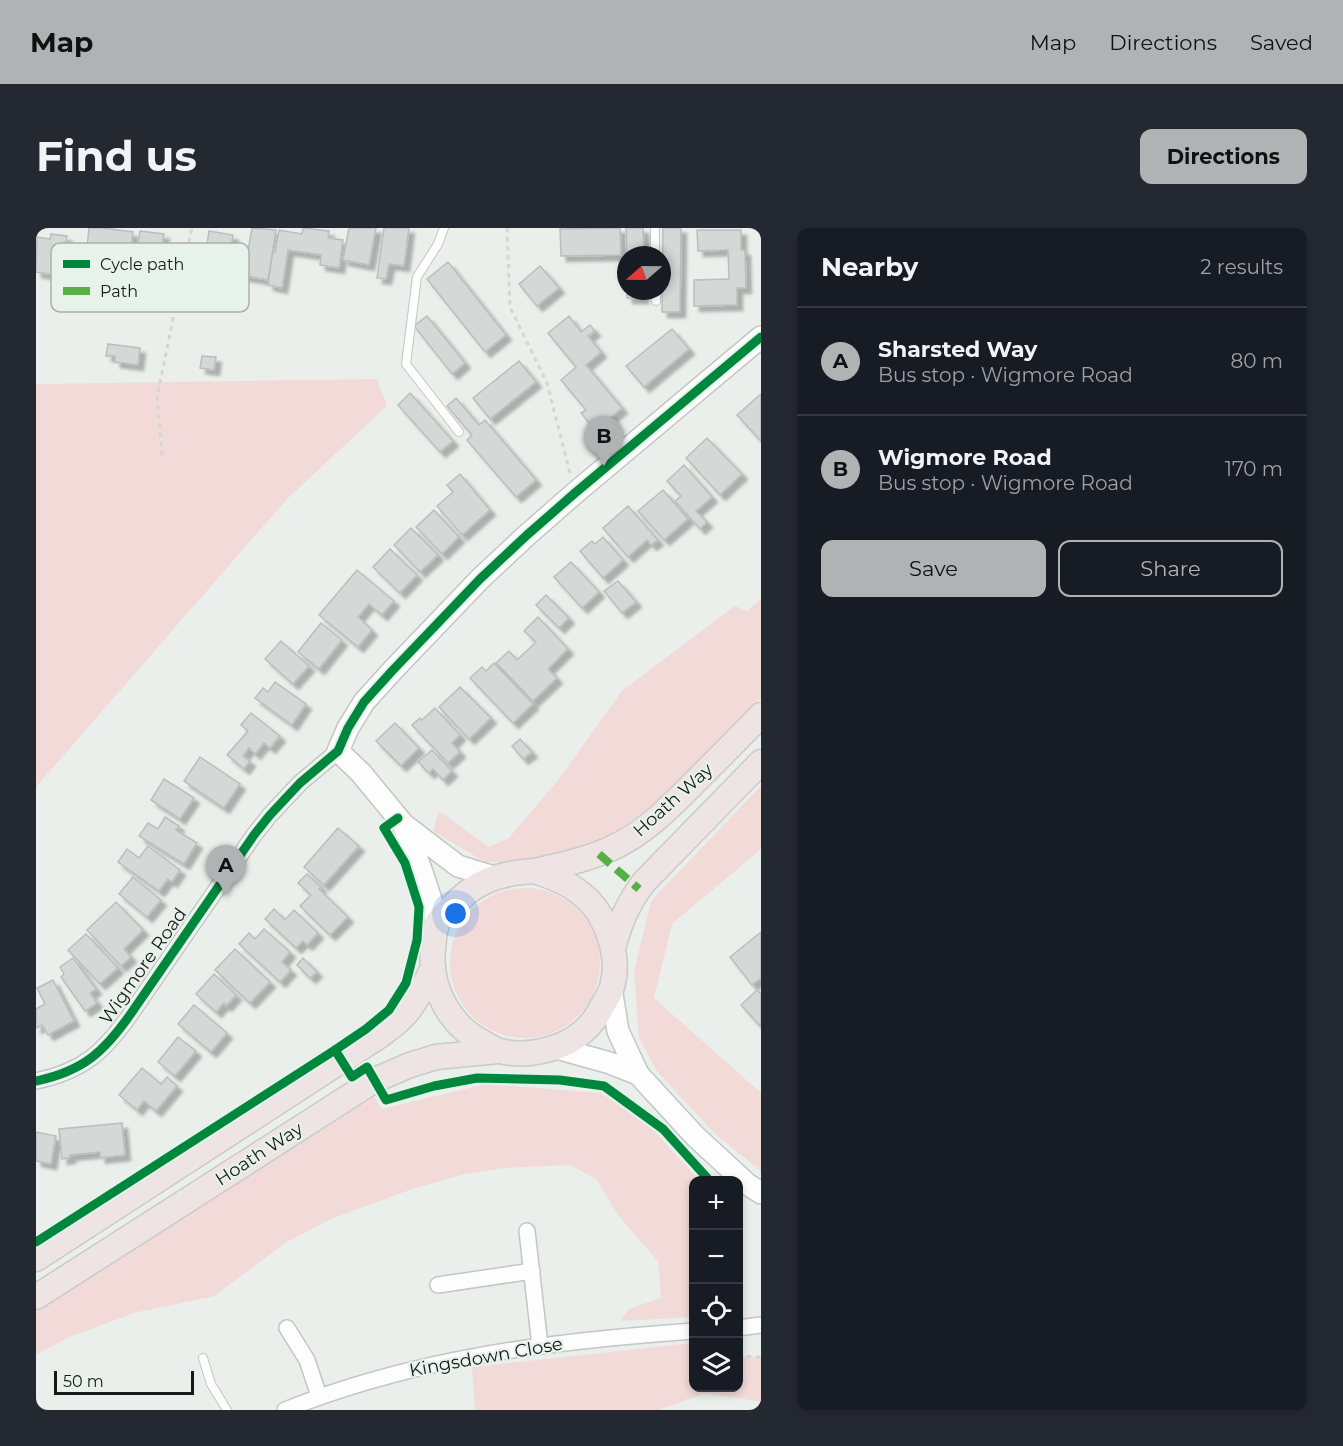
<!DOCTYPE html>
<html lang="en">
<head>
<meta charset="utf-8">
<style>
	body { margin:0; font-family:Montserrat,sans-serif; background:#242831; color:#f1f3f6 }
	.controls { position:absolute; right:18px; bottom:18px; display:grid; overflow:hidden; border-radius:12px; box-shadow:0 3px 9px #0003 }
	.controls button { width:54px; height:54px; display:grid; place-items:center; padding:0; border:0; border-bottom:2px solid #363941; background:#171b24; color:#f1f3f6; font:30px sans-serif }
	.compass { position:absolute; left:581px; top:18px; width:54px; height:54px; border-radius:50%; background:#171b24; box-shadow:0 3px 9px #0003; rotate:250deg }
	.scale { position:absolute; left:18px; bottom:15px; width:140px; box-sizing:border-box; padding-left:6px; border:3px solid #151917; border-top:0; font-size:16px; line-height:21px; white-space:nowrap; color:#151917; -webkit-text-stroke:4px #e7f2eb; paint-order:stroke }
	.you { position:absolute; left:420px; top:686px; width:21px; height:21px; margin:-15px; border:4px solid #fff; border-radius:50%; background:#1a73e8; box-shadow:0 0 0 9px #1a73e833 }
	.badge { display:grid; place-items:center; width:39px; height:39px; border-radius:50%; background:#b0b3b3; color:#111; font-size:20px; font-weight:700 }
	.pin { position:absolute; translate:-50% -50px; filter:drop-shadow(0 2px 3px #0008) }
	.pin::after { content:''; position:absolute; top:32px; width:21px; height:18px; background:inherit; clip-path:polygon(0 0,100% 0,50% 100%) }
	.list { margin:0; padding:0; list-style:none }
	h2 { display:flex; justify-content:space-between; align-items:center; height:78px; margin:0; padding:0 24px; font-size:26px }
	h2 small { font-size:20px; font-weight:400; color:#9ea1a6 }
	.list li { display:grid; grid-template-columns:39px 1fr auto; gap:18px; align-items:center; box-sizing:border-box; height:108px; padding:0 24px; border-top:2px solid #363941 }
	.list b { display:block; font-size:22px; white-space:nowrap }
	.list p { margin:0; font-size:20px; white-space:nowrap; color:#9ea1a6 }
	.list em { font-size:20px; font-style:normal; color:#9ea1a6 }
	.actions { display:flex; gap:12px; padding:18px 24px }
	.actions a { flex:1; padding:14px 0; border:2px solid #b0b3b3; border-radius:12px; text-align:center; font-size:21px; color:#b0b3b3 }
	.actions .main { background:#b0b3b3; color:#111 }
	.icon { flex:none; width:33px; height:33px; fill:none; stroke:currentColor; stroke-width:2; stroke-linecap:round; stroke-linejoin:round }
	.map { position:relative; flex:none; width:725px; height:1182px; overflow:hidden; border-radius:12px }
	header { display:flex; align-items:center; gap:36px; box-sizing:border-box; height:84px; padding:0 30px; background:#b0b3b3; color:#111 }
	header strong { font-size:28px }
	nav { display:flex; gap:33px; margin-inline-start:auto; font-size:21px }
	.intro { display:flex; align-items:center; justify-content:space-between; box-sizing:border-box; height:144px; padding:0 36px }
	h1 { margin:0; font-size:42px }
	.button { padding:15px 27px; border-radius:12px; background:#b0b3b3; color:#111; font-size:21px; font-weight:700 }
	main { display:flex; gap:36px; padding:0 36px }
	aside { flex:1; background:#171b24; border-radius:12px; box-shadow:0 3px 9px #0003 }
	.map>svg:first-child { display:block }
	.green { fill:#f2dad8 }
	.building { fill:#d4d8d6; stroke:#babebc; stroke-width:1.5; filter:url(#shadow) }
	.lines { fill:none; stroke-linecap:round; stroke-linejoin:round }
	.lane-casing { stroke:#c2c7c4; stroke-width:10 }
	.street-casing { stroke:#c2c7c4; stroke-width:18 }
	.secondary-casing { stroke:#c2c7c4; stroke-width:24 }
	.primary-casing { stroke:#c9cbc9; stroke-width:27 }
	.path { stroke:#d4d6d5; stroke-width:3; stroke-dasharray:4.5 4.5; stroke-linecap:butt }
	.lane { stroke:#fcfdfc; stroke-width:8 }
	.street { stroke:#fcfdfc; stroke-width:15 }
	.secondary { stroke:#fcfdfc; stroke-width:21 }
	.primary { stroke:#eee4e4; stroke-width:24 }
	.quiet { stroke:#55b145; stroke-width:8; stroke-dasharray:15 8; stroke-linecap:butt }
	.cycleway-casing { stroke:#e7f2eb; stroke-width:13 }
	.cycleway { stroke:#00873e; stroke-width:9 }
	.labels { text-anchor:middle; stroke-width:4.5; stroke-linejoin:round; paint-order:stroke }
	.street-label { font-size:18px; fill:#151917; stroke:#e7f2eb }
	.key { fill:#e7f2eb; stroke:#a8b1ab; stroke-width:1.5 }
	.key-label { font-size:16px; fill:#151917 }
</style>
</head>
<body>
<header>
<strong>Map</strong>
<nav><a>Map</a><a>Directions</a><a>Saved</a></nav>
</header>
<div class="intro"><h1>Find us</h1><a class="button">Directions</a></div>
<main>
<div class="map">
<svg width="725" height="1182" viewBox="0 0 725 1182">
	<defs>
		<filter id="shadow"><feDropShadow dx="5.5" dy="5.5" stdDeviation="1.5" flood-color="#0004"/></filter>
	</defs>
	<rect width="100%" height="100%" fill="#eaefec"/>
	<!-- green -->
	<g class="green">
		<polygon points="341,151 351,178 251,271 0,559 0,156"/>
		<polygon points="725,371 725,470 623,574 574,607 502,635 449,634 397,603 403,583 453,619 473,610 522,552 586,463 699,378 711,383"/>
		<polygon points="725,558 725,621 636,696 618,770 725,865 725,943 679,906 621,843 603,810 598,744 615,673"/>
		<circle cx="489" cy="735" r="75"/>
		<polygon points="450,856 565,865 617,902 663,952 658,952 657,1089 584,1093 593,1081 625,1070 622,1033 582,987 561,952 535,937 469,940 430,946 379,960 295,991 249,1015 178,1068 98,1085 31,1110 0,1127 0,1082 338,869 346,881"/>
		<polygon points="657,1115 658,1160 702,1160 703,1128 725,1129 725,1174 670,1165 622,1182 439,1182 436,1139"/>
	</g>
	<!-- building -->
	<g class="building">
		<polygon points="53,0 67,0 97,4 94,27 88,26 86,38 72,36 74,23 51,20"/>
		<polygon points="216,0 240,2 232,52 197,46 200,26 211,28"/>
		<polygon points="267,0 293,3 292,10 307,12 303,40 284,37 285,27 252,22 246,60 232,57 237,23 239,24 243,2 266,6"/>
		<polygon points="313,0 340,0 333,37 307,32"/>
		<polygon points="348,0 373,0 368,38 353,36 350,51 341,50"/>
		<polygon points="584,0 585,27 525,28 524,1"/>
		<polygon points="590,0 607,0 608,27 591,27"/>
		<polygon points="627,0 645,0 644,84 626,84"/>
		<polygon points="661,2 705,2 705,22 709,22 710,60 701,60 701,77 658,78 658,52 693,51 692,22 662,23"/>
		<polygon points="104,3 128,6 126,16 120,15 118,24 101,21"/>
		<polygon points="173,3 197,7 191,48 164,44 166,35 168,35"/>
		<polygon points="15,6 31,8 30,15 44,17 39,50 0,44 1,9 14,11"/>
		<polygon points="412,34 470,107 449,124 391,51"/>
		<polygon points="504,38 523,60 501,78 483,56"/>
		<rect x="591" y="63" width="16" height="7"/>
		<polygon points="391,88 429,135 416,146 378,98"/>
		<polygon points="533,88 545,104 554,97 559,103 552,108 565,124 550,137 586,180 559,202 545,185 550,182 525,152 540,139 512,105"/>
		<polygon points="636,101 653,121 608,159 590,138"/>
		<polygon points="72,116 104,120 102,137 79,134 79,128 70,128"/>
		<polygon points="166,128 180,129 178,142 164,140"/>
		<polygon points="483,133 500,154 454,191 437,170"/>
		<polygon points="374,165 417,213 404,224 362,177"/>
		<polygon points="725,166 725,213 701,187"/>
		<polygon points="420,170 443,197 449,192 500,252 480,269 431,212 436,207 411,178"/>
		<polygon points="671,210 706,246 684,267 650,230"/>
		<polygon points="648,237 676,269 660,283 671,294 664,301 639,273 645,268 631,253"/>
		<polygon points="424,246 454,282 426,307 401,278 417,264 411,257"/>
		<polygon points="627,262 652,291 628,312 602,283"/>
		<polygon points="592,278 622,312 615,317 611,312 592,329 567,300"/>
		<polygon points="398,282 423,309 406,326 380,299"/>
		<polygon points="375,300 402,327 384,344 358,317"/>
		<polygon points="567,309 587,332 567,350 544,323 556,313 559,316"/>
		<polygon points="354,321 381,347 364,365 337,339"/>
		<polygon points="535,334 563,364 546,380 518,349"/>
		<polygon points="321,342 358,373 346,387 333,376 322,389 336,402 322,419 283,387"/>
		<polygon points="582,353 600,374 586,385 568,363"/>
		<polygon points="510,367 533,390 523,400 500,377"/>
		<polygon points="502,389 532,421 512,441 521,450 497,473 460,435 473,423 481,432 500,414 488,403"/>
		<polygon points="285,395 306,412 283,441 262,424"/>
		<polygon points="245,413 273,438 257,456 229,431"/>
		<polygon points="458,435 497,476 477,495 434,450 446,439 450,443"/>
		<polygon points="239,454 270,476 256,497 219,470 227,460 232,464"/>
		<polygon points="424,459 455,490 433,511 403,479"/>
		<polygon points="399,480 424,507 416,515 424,524 412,535 376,497 384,490 386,492"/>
		<polygon points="215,485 244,508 234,520 228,515 219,526 213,520 207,528 214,533 208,541 191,527 212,503 205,497"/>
		<polygon points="359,495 383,520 365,538 340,513"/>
		<polygon points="484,511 496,524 487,531 476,518"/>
		<polygon points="396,522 416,543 407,552 397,541 393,545 382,534"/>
		<polygon points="164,529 204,556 188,580 148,553"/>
		<polygon points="128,551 158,570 144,591 115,572"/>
		<polygon points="129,589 143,598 140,602 161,615 148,636 103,608 112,595 122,601"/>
		<polygon points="302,600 323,618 288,657 268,639"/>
		<polygon points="112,618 144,642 136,654 132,651 123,663 82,634 91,621 103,630"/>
		<polygon points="271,646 285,659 283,661 312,689 294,707 264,678 275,667 262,655"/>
		<polygon points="97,649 125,672 111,689 83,666"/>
		<polygon points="80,674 107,702 88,721 95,729 85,738 51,702"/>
		<polygon points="238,681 249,692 258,682 282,705 271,717 267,713 260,720 229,691"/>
		<polygon points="228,701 254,724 246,734 255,742 244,754 203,716 213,705 219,711"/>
		<polygon points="725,704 725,750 716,757 694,729"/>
		<polygon points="50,706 82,740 64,756 32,722"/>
		<polygon points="199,721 234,754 214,775 179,742"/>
		<polygon points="37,730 60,761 54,765 61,775 49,783 25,749 28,746 24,739"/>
		<polygon points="267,730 281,744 274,750 261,737"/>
		<polygon points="178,746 200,767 190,778 188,775 180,784 160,766"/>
		<polygon points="17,752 38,793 12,807 6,797 0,800 0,781 9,776 1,760"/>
		<polygon points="721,762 725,766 725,799 705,777"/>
		<polygon points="158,777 191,805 175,824 142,796"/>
		<polygon points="142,809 160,823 139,848 122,834"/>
		<polygon points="106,840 125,856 131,849 141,858 120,883 108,873 101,882 83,867"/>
		<polygon points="86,895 89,927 64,930 64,924 34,927 34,930 26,931 23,901"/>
		<polygon points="0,904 20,908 15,936 0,933"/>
	</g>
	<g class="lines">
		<defs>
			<g id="lane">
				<polyline points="408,0 402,16 381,49 370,136 423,204"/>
				<polyline points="619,0 619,27"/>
				<polyline points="620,63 620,73"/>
				<polyline points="167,1130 175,1156 191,1182"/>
			</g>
			<g id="street">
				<path d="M0 853C48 843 69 823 96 784L218 607 234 587 264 555 302 523"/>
				<polyline points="491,1003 504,1118"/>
				<polyline points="402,1057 496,1043"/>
				<polyline points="251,1100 271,1132 283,1168"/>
				<polyline points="702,1100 725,1097"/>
				<path d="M249 1182C381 1129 517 1113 658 1103"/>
			</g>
			<g id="secondary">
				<path d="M368 599C382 632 393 660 401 695"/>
				<polyline points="458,649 422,638 367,596 325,545 302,523 312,500 328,474 356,443 444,351 491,307 539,265 725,109"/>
				<polyline points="575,760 582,803 602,846 659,908 711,956 725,965"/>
				<polyline points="520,820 574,835 602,846"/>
			</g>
			<g id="primary">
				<path d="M499 643C515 649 531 654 544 665 570 684 585 728 576 759 573 768 567 776 563 784 552 804 532 817 510 822 495 826 479 827 464 823 459 822 453 818 448 815 414 798 393 760 397 721 398 713 398 701 402 694 405 689 410 685 414 681 438 653 463 645 499 643Z"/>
				<path d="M499 643C524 637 550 632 574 621 608 606 634 579 660 553 682 531 704 509 725 487"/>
				<path d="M577 720C585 692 591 677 608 654L725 534"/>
				<path d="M0 1031 342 809C354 800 367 791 375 779 384 767 390 753 397 740"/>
				<polyline points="0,1069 339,852 374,837 400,829 462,823"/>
			</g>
		</defs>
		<!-- lane casing -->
		<use href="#lane" class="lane-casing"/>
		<!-- street casing -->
		<use href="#street" class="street-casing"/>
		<!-- secondary casing -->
		<use href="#secondary" class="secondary-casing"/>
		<!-- primary casing -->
		<use href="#primary" class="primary-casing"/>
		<!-- path -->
		<g class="path">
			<polyline points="471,0 474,79 511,155 534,245"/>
			<polyline points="126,227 121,169 156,0"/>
			<polyline points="702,1128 725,1129"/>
		</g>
		<!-- lane -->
		<use href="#lane" class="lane"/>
		<!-- street -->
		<use href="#street" class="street"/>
		<!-- secondary -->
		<use href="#secondary" class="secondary"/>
		<!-- primary -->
		<use href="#primary" class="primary"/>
		<!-- quiet -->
		<polyline class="quiet" points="563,626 603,661"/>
		<defs>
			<g id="cycleway">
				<polyline points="299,822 316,849 331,839 350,872 398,858 441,850 524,852 568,858 627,901 673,952"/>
				<path d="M0 853C48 843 69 823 96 784L218 607 234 587 264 555 302 523 312 500 328 474 356 443 444 351 491 307 539 265 725 109"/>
				<polyline points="0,1014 299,822 330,801 353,782 370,755 381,712 383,679 369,635 348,600 362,590"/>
			</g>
		</defs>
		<!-- cycleway casing -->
		<use href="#cycleway" class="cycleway-casing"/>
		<!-- cycleway -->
		<use href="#cycleway" class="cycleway"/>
	</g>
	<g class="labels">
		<!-- street labels -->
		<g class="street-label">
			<text transform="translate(637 572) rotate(-42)" y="6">Hoath Way</text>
			<text transform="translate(107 738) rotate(-55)" y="6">Wigmore Road</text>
			<text transform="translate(223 926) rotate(-33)" y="6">Hoath Way</text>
			<text transform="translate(450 1129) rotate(-10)" y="6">Kingsdown Close</text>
		</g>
	</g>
	<!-- legend -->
	<rect x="15" y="15" width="198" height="69" rx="9" class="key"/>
	<rect x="27" y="32" width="27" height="8" fill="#00873e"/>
	<rect x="27" y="59" width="27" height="8" fill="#55b145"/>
	<g class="key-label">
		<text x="64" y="42">Cycle path</text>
		<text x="64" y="69">Path</text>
	</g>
</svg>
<div class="controls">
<button>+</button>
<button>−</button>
<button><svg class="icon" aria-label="locate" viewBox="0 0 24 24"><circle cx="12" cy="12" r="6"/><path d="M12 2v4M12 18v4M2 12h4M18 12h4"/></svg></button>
<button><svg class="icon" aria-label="layers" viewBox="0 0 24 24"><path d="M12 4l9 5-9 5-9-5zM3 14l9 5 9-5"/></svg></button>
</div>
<svg class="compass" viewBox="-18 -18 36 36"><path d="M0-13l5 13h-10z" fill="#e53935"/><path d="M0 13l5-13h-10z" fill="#9ea1a6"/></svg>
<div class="scale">50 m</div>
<div class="you"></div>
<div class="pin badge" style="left:190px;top:667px">A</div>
<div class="pin badge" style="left:568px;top:238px">B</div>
</div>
<aside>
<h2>Nearby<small>2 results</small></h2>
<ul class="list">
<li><span class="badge">A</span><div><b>Sharsted Way</b><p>Bus stop · Wigmore Road</p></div><em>80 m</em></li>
<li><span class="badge">B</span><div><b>Wigmore Road</b><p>Bus stop · Wigmore Road</p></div><em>170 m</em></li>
</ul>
<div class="actions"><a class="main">Save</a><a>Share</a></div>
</aside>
</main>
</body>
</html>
